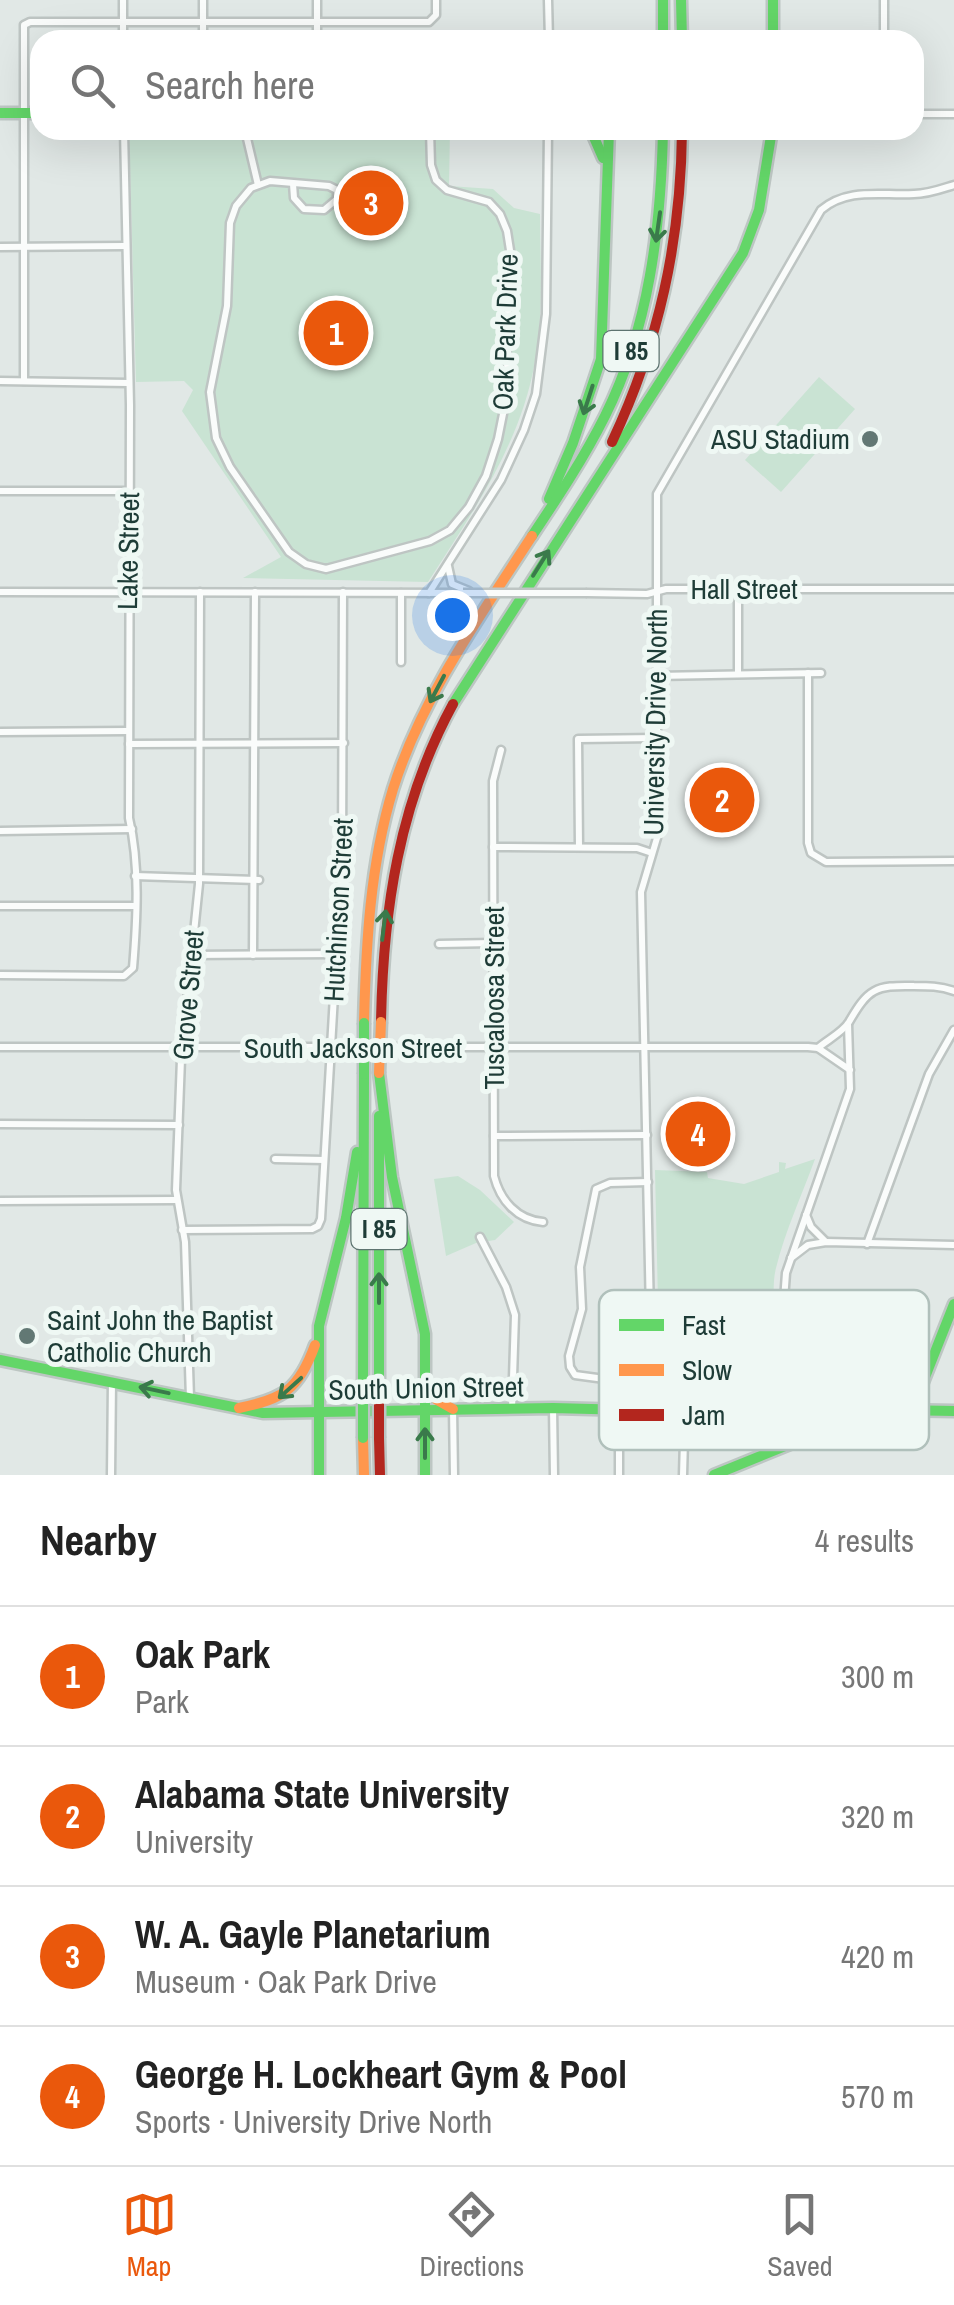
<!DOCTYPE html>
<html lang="en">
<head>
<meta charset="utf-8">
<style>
	body { margin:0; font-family:"Archivo Narrow",sans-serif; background:#f6f6f6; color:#222 }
	.you { position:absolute; left:452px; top:615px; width:35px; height:35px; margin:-25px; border:8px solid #fff; border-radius:50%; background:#1a73e8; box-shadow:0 0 0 15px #1a73e833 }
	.badge { display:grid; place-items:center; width:65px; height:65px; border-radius:50%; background:#ea580c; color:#fff; font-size:32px; font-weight:700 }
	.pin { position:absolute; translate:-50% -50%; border:5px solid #fff; box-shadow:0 2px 10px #0006 }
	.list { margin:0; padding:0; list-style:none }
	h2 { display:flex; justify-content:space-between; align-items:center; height:130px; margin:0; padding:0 40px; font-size:42px }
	h2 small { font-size:32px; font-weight:400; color:#767676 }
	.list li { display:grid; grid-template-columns:65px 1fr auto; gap:30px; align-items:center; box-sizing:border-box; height:140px; padding:0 40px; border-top:2px solid #e0e0e0 }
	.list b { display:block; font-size:38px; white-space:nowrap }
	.list p { margin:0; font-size:32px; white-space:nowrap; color:#767676 }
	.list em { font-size:32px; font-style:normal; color:#767676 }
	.icon { flex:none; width:55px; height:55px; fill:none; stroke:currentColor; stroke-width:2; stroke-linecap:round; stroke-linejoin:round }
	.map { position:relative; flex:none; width:954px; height:1475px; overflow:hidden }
	.search { position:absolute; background:#fff; box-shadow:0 10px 40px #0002; left:30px; right:30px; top:30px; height:110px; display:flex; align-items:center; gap:25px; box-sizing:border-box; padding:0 35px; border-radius:30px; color:#767676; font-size:38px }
	.sheet { height:690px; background:#fff }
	nav { display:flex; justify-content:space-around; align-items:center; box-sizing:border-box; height:140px; border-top:2px solid #e0e0e0; background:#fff; font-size:28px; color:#767676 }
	nav a { display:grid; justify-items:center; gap:5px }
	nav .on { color:#ea580c }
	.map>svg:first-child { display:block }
	.green { fill:#c9e3d3 }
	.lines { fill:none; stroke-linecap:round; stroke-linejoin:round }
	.street-casing { stroke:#bec5c3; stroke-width:11 }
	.fast-casing { stroke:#bdc6c3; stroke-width:15 }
	.slow-casing { stroke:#bdc6c3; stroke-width:15 }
	.jam-casing { stroke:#bdc6c3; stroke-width:15 }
	.street { stroke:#fafcfb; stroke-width:6 }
	.fast { stroke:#63d668; stroke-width:10 }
	.slow { stroke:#ff974d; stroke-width:10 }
	.jam { stroke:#b3261e; stroke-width:10 }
	.street-bridge-casing { stroke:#bec5c3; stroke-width:11; stroke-linecap:butt }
	.fast-bridge-casing { stroke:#bbc5c3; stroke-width:15; stroke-linecap:butt }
	.slow-bridge-casing { stroke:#bbc5c3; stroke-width:15; stroke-linecap:butt }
	.jam-bridge-casing { stroke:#bbc5c3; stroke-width:15; stroke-linecap:butt }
	.street-bridge { stroke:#fafcfb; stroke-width:6 }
	.fast-bridge { stroke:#63d668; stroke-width:10 }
	.slow-bridge { stroke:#ff974d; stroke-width:10 }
	.jam-bridge { stroke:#b3261e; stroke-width:10 }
	.oneway { stroke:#3a7a4b }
	.poi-dot { fill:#627874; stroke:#eff8f4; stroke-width:4 }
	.labels { text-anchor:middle; stroke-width:10; stroke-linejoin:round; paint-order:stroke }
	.shield { fill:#eff8f4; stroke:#5d7470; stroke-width:2.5 }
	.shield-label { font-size:25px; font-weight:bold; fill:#1e3c37 }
	.street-label { font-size:28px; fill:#1e3c37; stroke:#eff8f4 }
	.poi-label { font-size:28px; fill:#1e3c37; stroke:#eff8f4; text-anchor:end }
	.key { fill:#eff8f4; stroke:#b0c0bb; stroke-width:2.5 }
	.key-label { font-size:28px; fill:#1e3c37 }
</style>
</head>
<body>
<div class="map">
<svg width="954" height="1475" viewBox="0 0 954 1475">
	<rect width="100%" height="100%" fill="#e1e8e6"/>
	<!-- green -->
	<g class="green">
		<path d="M129 130H450L449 186 493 189 514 208 540 214C540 262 544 314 535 361 521 444 472 513 428 582L243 578 281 557 182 411 193 390 184 381 136 382Z"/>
		<polygon points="819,377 855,409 781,492 745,460"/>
		<path d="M815 1159C802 1195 785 1231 776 1268 772 1283 775 1299 772 1314 764 1359 711 1392 670 1399L660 1390 655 1170 707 1172 708 1178 744 1184 779 1172V1162L786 1163 785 1169Z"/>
		<polygon points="458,1176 480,1190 514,1222 495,1240 476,1243 446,1256 434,1179"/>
	</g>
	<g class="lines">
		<defs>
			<g id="street">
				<polyline points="123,0 123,40"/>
				<polyline points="203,0 203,40"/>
				<polyline points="548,0 549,40"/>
				<polyline points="884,0 884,40"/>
				<polyline points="317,40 317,0"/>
				<polyline points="914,114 954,114"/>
				<polyline points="245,130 258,185"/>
				<polyline points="293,184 294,198 304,209 324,210 337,199 337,190 329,186 270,181 251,188 236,206 230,223 227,306 210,392 216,438 230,467 289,552 306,564 326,569 430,541 450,530 469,507 486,476 498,439 508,389 506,336 512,263 507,231 500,214 489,202 447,190 436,180 431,165 430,130"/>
				<polyline points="0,247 125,246"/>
				<polyline points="0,381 128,383"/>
				<polyline points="24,381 24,25 30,22 429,22 436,15 436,0"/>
				<polyline points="0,491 129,491"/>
				<polyline points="448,566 452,584 469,591"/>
				<polyline points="738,589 738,674"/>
				<polyline points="0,592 463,593"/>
				<polyline points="401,593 401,662"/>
				<polyline points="429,593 501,480 524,430 536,394 546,314 548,130"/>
				<polyline points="587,593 647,594 666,589 954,589"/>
				<polyline points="808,673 808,843 811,853 826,862 954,861"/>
				<polyline points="656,676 821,673"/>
				<polyline points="0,732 128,731"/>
				<polyline points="129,744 344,743"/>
				<path d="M501 750 493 781 494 1176C500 1200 517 1220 543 1222"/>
				<polyline points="0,831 132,829"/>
				<polyline points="493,847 637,848 652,853"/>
				<polyline points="579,847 578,739 657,738"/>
				<polyline points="135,876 259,880"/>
				<polyline points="0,906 135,906"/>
				<polyline points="439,944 493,943"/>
				<polyline points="191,955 336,954"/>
				<polyline points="253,955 255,592"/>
				<path d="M0 975 124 976 133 968C137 919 140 865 129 818L130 405 124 130"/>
				<polyline points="0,1047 808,1047 818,1048 850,1070"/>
				<path d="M818 1048C827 1040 843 1032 849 1022 868 989 875 985 914 986 928 986 940 986 954 991"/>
				<polyline points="0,1124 179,1125"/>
				<polyline points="494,1136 647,1135"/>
				<polyline points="275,1159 324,1160"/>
				<polyline points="0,1201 176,1200"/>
				<polyline points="806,1215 811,1227 825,1241"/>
				<polyline points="182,1230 312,1229 318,1226 321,1219 342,858 343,592"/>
				<polyline points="480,1237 506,1287 515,1315 512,1409"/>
				<polyline points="867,1244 929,1074 954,1030"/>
				<polyline points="791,1258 808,1245 826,1242 954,1245"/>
				<polyline points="190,1398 185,1242 176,1190 181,1059 199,884 200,592"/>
				<polyline points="553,1408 554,1475"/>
				<polyline points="453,1409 454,1475"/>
				<polyline points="619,1409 617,1386 612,1380 575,1375 570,1367 569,1356 582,1309 580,1267 596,1189 610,1183 648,1182"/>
				<path d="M652 1409 641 892 657 838V494L821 210C848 187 882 196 914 194 928 194 941 189 954 185"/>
				<polyline points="694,1411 753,1365 777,1332 783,1314 786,1273 850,1089 848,1024"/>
				<polyline points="111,1475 112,1381"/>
				<polyline points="619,1475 619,1439"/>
				<polyline points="683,1475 684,1440"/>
			</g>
			<g id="fast">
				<polyline points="663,0 663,40"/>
				<polyline points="681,0 682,40"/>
				<polyline points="773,0 773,40"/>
				<polyline points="0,113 40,113"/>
				<polyline points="586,130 593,135 603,158"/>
				<polyline points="549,499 573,443 601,359 609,130"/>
				<path d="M532 536C558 497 584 458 605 416 649 328 661 228 663 130"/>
				<polyline points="453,704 743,253 759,210 772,130"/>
				<polyline points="379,1073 392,1177 425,1334 425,1410"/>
				<polyline points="379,1116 379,1385"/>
				<polyline points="0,1360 263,1413 553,1408 859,1416"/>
				<polyline points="363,1385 364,1074"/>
				<polyline points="425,1410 425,1475"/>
				<polyline points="912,1410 954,1304"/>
				<polyline points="319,1412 319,1475"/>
				<polyline points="319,1412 319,1326 346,1218 357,1152"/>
				<polyline points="714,1475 859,1416 898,1410 954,1411"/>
			</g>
			<g id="slow">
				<path d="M364 1023C366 944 370 865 393 789 422 697 480 616 532 536"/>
				<polyline points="428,1386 437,1400 453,1409"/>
				<path d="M239 1408C284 1399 299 1389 315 1345"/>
				<polyline points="363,1438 364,1475"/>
			</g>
			<g id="jam">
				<path d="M612 442C659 342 681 241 682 130"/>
				<path d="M381 1022C383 911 399 803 453 704"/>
				<polyline points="379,1438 380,1475"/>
			</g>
		</defs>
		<!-- street casing -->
		<use href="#street" class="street-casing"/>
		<!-- fast casing -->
		<use href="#fast" class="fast-casing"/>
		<!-- slow casing -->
		<use href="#slow" class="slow-casing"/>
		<!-- jam casing -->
		<use href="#jam" class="jam-casing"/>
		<!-- street -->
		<use href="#street" class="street"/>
		<!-- fast -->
		<use href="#fast" class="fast"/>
		<!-- slow -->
		<use href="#slow" class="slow"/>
		<!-- jam -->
		<use href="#jam" class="jam"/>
		<defs>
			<polyline id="street-bridge" points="463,593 587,593"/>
			<g id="fast-bridge">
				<polyline points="364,1023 364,1074"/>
				<polyline points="363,1385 363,1438"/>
			</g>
			<polyline id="slow-bridge" points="379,1073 381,1022"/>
			<polyline id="jam-bridge" points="379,1385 379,1438"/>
		</defs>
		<!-- street-bridge casing -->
		<use href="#street-bridge" class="street-bridge-casing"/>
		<!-- fast-bridge casing -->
		<use href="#fast-bridge" class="fast-bridge-casing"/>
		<!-- slow-bridge casing -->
		<use href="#slow-bridge" class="slow-bridge-casing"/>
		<!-- jam-bridge casing -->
		<use href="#jam-bridge" class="jam-bridge-casing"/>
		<!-- street-bridge -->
		<use href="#street-bridge" class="street-bridge"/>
		<!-- fast-bridge -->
		<use href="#fast-bridge" class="fast-bridge"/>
		<!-- slow-bridge -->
		<use href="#slow-bridge" class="slow-bridge"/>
		<!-- jam-bridge -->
		<use href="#jam-bridge" class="jam-bridge"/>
	</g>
	<!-- one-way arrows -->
	<defs><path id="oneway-shaft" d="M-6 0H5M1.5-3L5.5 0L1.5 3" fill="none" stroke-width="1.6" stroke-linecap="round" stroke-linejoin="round" transform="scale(2.5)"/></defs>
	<g class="oneway">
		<use href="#oneway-shaft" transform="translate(658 227) rotate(98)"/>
		<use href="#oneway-shaft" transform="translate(588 400) rotate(108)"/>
		<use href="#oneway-shaft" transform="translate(541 563) rotate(-58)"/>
		<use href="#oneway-shaft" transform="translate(437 689) rotate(118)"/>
		<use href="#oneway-shaft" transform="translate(384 925) rotate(-83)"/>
		<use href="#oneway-shaft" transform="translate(379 1288) rotate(-90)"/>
		<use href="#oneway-shaft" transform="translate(290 1388) rotate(138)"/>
		<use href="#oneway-shaft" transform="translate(154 1390) rotate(-168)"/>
		<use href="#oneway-shaft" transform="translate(425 1443) rotate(-90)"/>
	</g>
	<!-- markers -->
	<g class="poi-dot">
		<circle cx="870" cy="439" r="10"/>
		<circle cx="27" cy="1336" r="10"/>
	</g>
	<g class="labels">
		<!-- shield labels -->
		<g class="shield">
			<rect x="603.5" y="331" width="55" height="40" rx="8"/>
			<rect x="351.5" y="1209" width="55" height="40" rx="8"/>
		</g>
		<g class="shield-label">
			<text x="631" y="360">I 85</text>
			<text x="379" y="1238">I 85</text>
		</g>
		<!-- street labels -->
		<g class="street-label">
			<text transform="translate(505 332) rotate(-88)" y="10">Oak Park Drive</text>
			<text transform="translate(128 551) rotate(-89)" y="10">Lake Street</text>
			<text x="744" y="599">Hall Street</text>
			<text transform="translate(655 722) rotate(-89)" y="10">University Drive North</text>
			<text transform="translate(338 910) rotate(-87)" y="10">Hutchinson Street</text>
			<text transform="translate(188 995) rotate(-85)" y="10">Grove Street</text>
			<text transform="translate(494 998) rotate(-90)" y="10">Tuscaloosa Street</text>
			<text x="353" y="1058">South Jackson Street</text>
			<text transform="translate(426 1388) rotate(-1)" y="10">South Union Street</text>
		</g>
		<!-- poi labels -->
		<g class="poi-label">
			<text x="850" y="449">ASU Stadium</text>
			<text x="47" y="1330" text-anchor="start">Saint John the Baptist<tspan x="47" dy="32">Catholic Church</tspan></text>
		</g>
	</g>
	<!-- legend -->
	<rect x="599" y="1290" width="330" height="160" rx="15" class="key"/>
	<rect x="619" y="1319" width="45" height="12" fill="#63d668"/>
	<rect x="619" y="1364" width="45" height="12" fill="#ff974d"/>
	<rect x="619" y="1409" width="45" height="12" fill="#b3261e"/>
	<g class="key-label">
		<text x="682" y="1335">Fast</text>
		<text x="682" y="1380">Slow</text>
		<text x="682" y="1425">Jam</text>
	</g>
</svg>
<div class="you"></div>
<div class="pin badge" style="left:336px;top:333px">1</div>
<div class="pin badge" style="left:722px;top:800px">2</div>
<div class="pin badge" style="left:371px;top:203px">3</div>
<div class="pin badge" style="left:698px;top:1134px">4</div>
<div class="search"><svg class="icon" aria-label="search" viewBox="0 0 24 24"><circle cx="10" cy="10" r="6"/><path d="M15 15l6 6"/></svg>Search here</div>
</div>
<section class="sheet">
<h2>Nearby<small>4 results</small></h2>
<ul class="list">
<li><span class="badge">1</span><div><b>Oak Park</b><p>Park</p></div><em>300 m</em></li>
<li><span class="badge">2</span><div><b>Alabama State University</b><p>University</p></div><em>320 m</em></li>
<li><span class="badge">3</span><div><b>W. A. Gayle Planetarium</b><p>Museum · Oak Park Drive</p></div><em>420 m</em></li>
<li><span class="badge">4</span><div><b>George H. Lockheart Gym &amp; Pool</b><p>Sports · University Drive North</p></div><em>570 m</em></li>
</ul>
</section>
<nav>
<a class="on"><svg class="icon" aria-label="map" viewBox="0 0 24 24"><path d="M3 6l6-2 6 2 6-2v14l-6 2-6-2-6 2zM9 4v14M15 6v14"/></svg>Map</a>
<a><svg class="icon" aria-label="directions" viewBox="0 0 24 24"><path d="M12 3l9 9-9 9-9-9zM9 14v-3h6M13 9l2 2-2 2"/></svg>Directions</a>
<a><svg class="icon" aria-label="saved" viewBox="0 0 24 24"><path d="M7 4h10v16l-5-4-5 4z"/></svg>Saved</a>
</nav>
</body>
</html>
